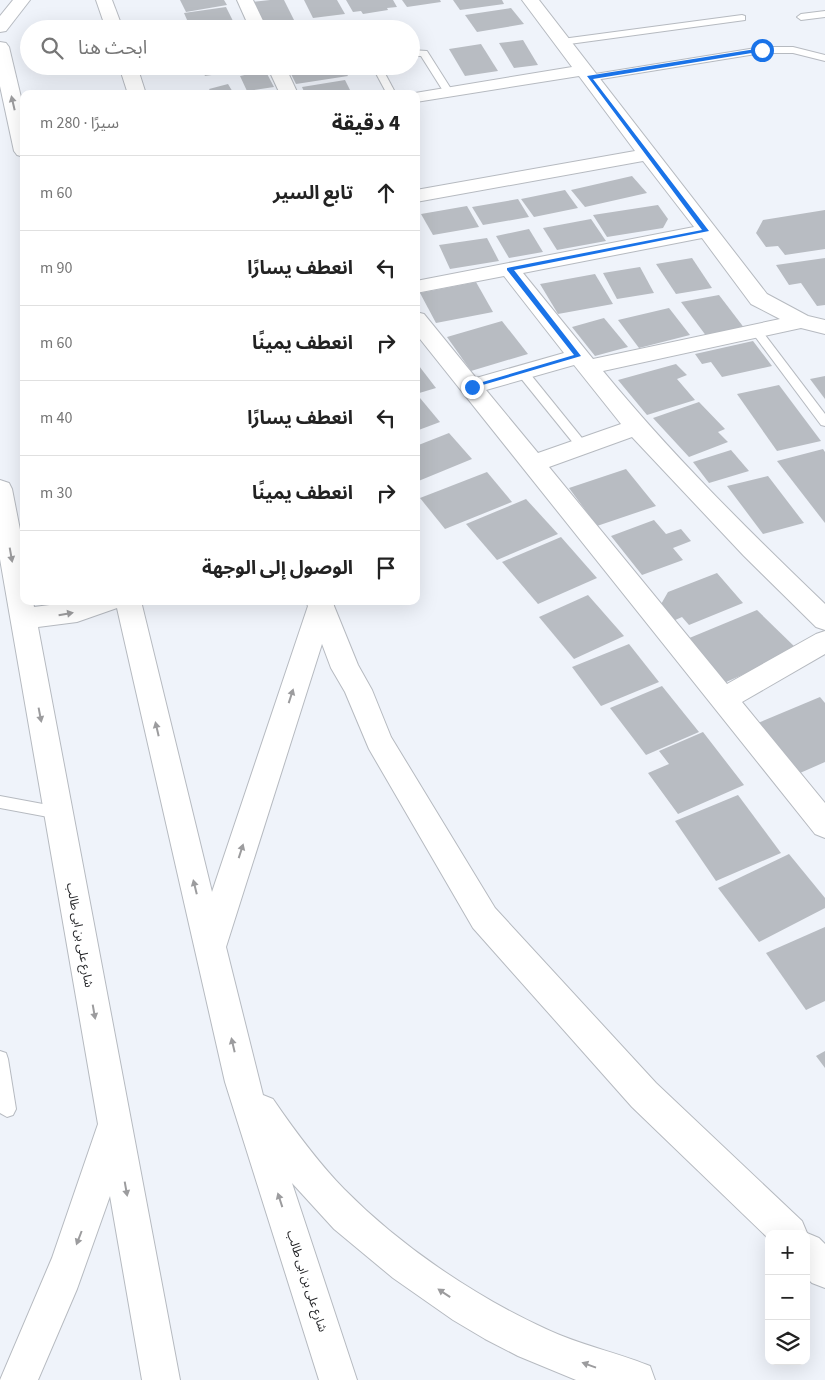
<!DOCTYPE html>
<html lang="ar">
<head>
<meta charset="utf-8">
<style>
	body { margin:0; font-family:"Source Sans 3","Noto Sans Arabic",sans-serif; background:#f2f2f2; color:#222; direction:rtl }
	.controls { position:absolute; right:15px; bottom:15px; display:grid; overflow:hidden; border-radius:10px; box-shadow:0 5px 20px #0002 }
	.controls button { width:45px; height:45px; display:grid; place-items:center; padding:0; border:0; border-bottom:1px solid #e0e0e0; background:#fff; color:#222; font:25px sans-serif }
	.stop { position:absolute; width:15px; height:15px; margin:-11px; border:4px solid #1a73e8; border-radius:50%; background:#fff }
	.stop.end { background:#1a73e8; border-color:#fff; box-shadow:0 1px 5px #0008 }
	.list { margin:0; padding:0; list-style:none }
	h2 { display:flex; justify-content:space-between; align-items:center; height:65px; margin:0; padding:0 20px; font-size:21px }
	h2 small { font-size:16px; font-weight:400; color:#767676 }
	.list li { display:grid; grid-template-columns:32px 1fr auto; gap:15px; align-items:center; box-sizing:border-box; height:75px; padding:0 20px; border-top:1px solid #e0e0e0 }
	.list b { display:block; font-size:19px; white-space:nowrap }
	.list em { font-size:16px; font-style:normal; color:#767676 }
	.icon { flex:none; width:28px; height:28px; fill:none; stroke:currentColor; stroke-width:2; stroke-linecap:round; stroke-linejoin:round }
	.map { position:relative; flex:none; width:825px; height:1380px; overflow:hidden; direction:ltr }
	.search { position:absolute; background:#fff; box-shadow:0 5px 20px #0002; left:20px; top:20px; width:400px; height:55px; display:flex; align-items:center; gap:12px; box-sizing:border-box; padding:0 18px; border-radius:28px; color:#767676; font-size:19px }
	.panel { position:absolute; background:#fff; box-shadow:0 5px 20px #0002; left:20px; top:90px; width:400px; height:515px; border-radius:10px; direction:rtl }
	.map>svg:first-child { display:block }
	.building { fill:#b8bcc2 }
	.lines { fill:none; stroke-linecap:round; stroke-linejoin:round }
	.service-casing { stroke:#b6bac0; stroke-width:2 }
	.minor-casing { stroke:#b6bac0; stroke-width:2 }
	.tertiary-casing { stroke:#b6bac0; stroke-width:2 }
	.service { fill:#fff; fill-rule:evenodd }
	.minor { fill:#fff; fill-rule:evenodd }
	.tertiary { fill:#fff; fill-rule:evenodd }
	.oneway { fill:#9c9c9e }
	.route { fill:#1a73e8 }
	.labels { text-anchor:middle; stroke-width:4; stroke-linejoin:round; paint-order:stroke }
	.street-label { font-size:12px; fill:#232427; stroke:#fff }
</style>
</head>
<body>
<div class="map">
<svg width="825" height="1380" viewBox="0 0 825 1380">
	<rect width="100%" height="100%" fill="#eff3fa"/>
	<!-- building -->
	<g class="building">
		<polygon points="180,0 224,0 227,5 186,12"/>
		<polygon points="270,0 284,0 295,22 263,27 252,2"/>
		<polygon points="304,0 337,0 345,14 313,18"/>
		<polygon points="346,0 393,0 397,7 387,8 388,10 363,14 361,11 353,12"/>
		<polygon points="402,0 440,0 441,2 407,7"/>
		<polygon points="453,0 502,0 504,4 460,10"/>
		<polygon points="226,7 236,27 191,29 184,13"/>
		<polygon points="511,8 524,24 477,32 465,15"/>
		<polygon points="523,40 538,65 514,68 499,43"/>
		<polygon points="481,44 498,71 465,76 449,49"/>
		<polygon points="200,66 251,66 252,69 205,76"/>
		<polygon points="287,66 342,66 348,76 296,84"/>
		<polygon points="264,68 274,87 247,91 240,76 249,74 248,71"/>
		<polygon points="345,80 352,94 305,94 302,87"/>
		<polygon points="228,84 234,94 212,94 209,89"/>
		<polygon points="632,176 647,193 585,207 571,190"/>
		<polygon points="565,190 578,208 534,217 521,199"/>
		<polygon points="518,199 529,217 483,225 472,207"/>
		<polygon points="658,205 668,219 663,228 607,237 593,215"/>
		<polygon points="467,206 479,227 433,235 421,214"/>
		<polygon points="825,210 825,249 785,255 778,246 766,247 756,233 763,220"/>
		<polygon points="591,219 606,241 557,250 543,228"/>
		<polygon points="529,229 543,252 509,258 496,236"/>
		<polygon points="487,238 499,261 450,269 439,245"/>
		<polygon points="692,258 712,288 676,294 656,264"/>
		<polygon points="825,258 825,305 817,306 801,283 789,285 776,265"/>
		<polygon points="640,267 654,293 617,299 603,273"/>
		<polygon points="595,274 613,304 558,314 540,284"/>
		<polygon points="476,282 493,312 436,323 420,293"/>
		<polygon points="719,295 745,329 707,337 681,302"/>
		<polygon points="669,308 690,335 639,348 618,320"/>
		<polygon points="604,318 628,347 595,356 572,327"/>
		<polygon points="502,321 528,354 471,371 447,337"/>
		<polygon points="753,341 772,366 722,377 711,362 702,364 695,354"/>
		<polygon points="416,362 436,388 416,394"/>
		<polygon points="676,364 687,375 677,379 695,400 647,415 618,380"/>
		<polygon points="825,376 825,399 810,379"/>
		<polygon points="779,385 821,441 777,451 737,394"/>
		<polygon points="420,398 440,422 416,431 416,399"/>
		<polygon points="699,402 725,429 718,432 728,442 689,457 653,418"/>
		<polygon points="449,433 472,459 416,482 416,446"/>
		<polygon points="823,449 825,452 825,523 777,461"/>
		<polygon points="731,450 749,471 709,483 693,462"/>
		<polygon points="626,469 656,506 597,526 569,488"/>
		<polygon points="487,472 512,502 445,529 420,498"/>
		<polygon points="768,476 804,523 763,534 727,486"/>
		<polygon points="526,499 558,534 497,560 466,524"/>
		<polygon points="654,520 666,534 681,529 691,541 673,548 683,560 642,575 611,536"/>
		<polygon points="561,537 597,578 538,604 502,562"/>
		<polygon points="717,573 743,603 689,625 682,617 673,621 660,606 668,592"/>
		<polygon points="588,595 624,636 574,659 539,617"/>
		<polygon points="757,610 798,650 724,683 687,639"/>
		<polygon points="629,644 659,682 601,706 572,667"/>
		<polygon points="662,686 699,732 646,755 610,708"/>
		<polygon points="820,697 825,703 825,762 800,773 758,723"/>
		<polygon points="703,732 744,785 678,814 648,773 669,764 659,751"/>
		<polygon points="738,795 781,853 716,881 675,821"/>
		<polygon points="789,854 825,898 825,908 759,942 718,888"/>
		<polygon points="825,927 825,1001 806,1010 766,953"/>
		<polygon points="825,1051 825,1068 816,1056"/>
	</g>
	<g class="lines">
		<defs>
			<g id="service">
				<polygon points="825,11 825,17 801,20 797,17 801,14"/>
				<polygon points="742,15 745,16 745,20 562,45 558,42 562,39"/>
				<polygon points="762,47 793,47 825,55 825,61 793,53 762,53 589,81 585,78 589,75"/>
				<polygon points="411,50 427,51 453,92 451,94 445,94 421,56 411,56"/>
				<polygon points="372,66 381,66 396,94 387,94"/>
				<polygon points="755,326 759,327 825,414 825,426 821,425 751,331 750,329 751,327"/>
				<polygon points="523,369 527,370 586,443 588,446 586,449 578,449 519,376 517,373"/>
				<polygon points="0,796 59,807 64,809 66,813 64,817 59,819 0,808"/>
				<polygon points="0,1051 6,1053 8,1059 16,1109 13,1115 7,1117 0,1113"/>
			</g>
			<g id="minor">
				<polygon points="96,0 112,0 123,29 106,29"/>
				<polygon points="237,0 253,0 267,29 250,29"/>
				<path d="M522 0H539L767 294 808 316 825 320V334L801 328 603 371C671 454 748 530 825 604V630L816 627 744 556 632 437 549 467 727 684 816 634 825 631V654L742 702 825 803V838L815 834 416 334V312L424 314 476 378 564 353 504 276 416 293V281L694 227 643 161 416 202V190L635 151 579 76 416 102V94H409L572 67ZM702 238 751 304 780 319 593 359 523 273ZM574 365 621 424 538 453 486 390Z"/>
				<polygon points="119,66 137,66 146,94 128,94"/>
				<polygon points="267,66 285,66 298,94 280,94"/>
				<polygon points="306,601 332,601 358,665 372,690 391,737 495,908 656,1083 802,1221 807,1233 819,1238 825,1244 825,1288 812,1283 806,1277 806,1234 769,1234 769,1239 632,1107 473,928 369,749 345,692 331,668"/>
			</g>
			<g id="tertiary">
				<polygon points="13,0 30,0 6,31 0,32 0,16"/>
				<polygon points="0,42 6,43 9,47 24,110 24,157 17,155 14,151 0,86"/>
				<path d="M0 480 9 483 12 489 24 550V601H33L34 607 81 601H141L212 892 308 606 311 601H331L334 606 226 947 263 1095 273 1099C295 1131 317 1161 344 1189 399 1245 474 1296 546 1329 579 1345 616 1352 650 1366L655 1380H576L518 1356 485 1339 453 1320 393 1278 334 1229 292 1183 357 1380H319L225 1082 117 608 77 622 38 627 180 1380H142L110 1196 77 1289 38 1380H0L52 1258 98 1124 0 559Z"/>
			</g>
		</defs>
		<!-- service casing -->
		<use href="#service" class="service-casing"/>
		<!-- minor casing -->
		<use href="#minor" class="minor-casing"/>
		<!-- tertiary casing -->
		<use href="#tertiary" class="tertiary-casing"/>
		<!-- service -->
		<use href="#service" class="service"/>
		<!-- minor -->
		<use href="#minor" class="minor"/>
		<!-- tertiary -->
		<use href="#tertiary" class="tertiary"/>
	</g>
	<!-- one-way arrows -->
	<defs><path id="oneway-solid" d="M-6-.8H1V-3.2L6.5 0L1 3.2V.8H-6Z" transform="scale(1.25)"/></defs>
	<g class="oneway">
		<use href="#oneway-solid" transform="translate(13 103) rotate(-103)"/>
		<use href="#oneway-solid" transform="translate(11 555) rotate(80)"/>
		<use href="#oneway-solid" transform="translate(66 614) rotate(-10)"/>
		<use href="#oneway-solid" transform="translate(291 696) rotate(-72)"/>
		<use href="#oneway-solid" transform="translate(40 715) rotate(79)"/>
		<use href="#oneway-solid" transform="translate(157 729) rotate(-103)"/>
		<use href="#oneway-solid" transform="translate(241 851) rotate(-72)"/>
		<use href="#oneway-solid" transform="translate(195 887) rotate(-104)"/>
		<use href="#oneway-solid" transform="translate(94 1012) rotate(80)"/>
		<use href="#oneway-solid" transform="translate(233 1045) rotate(-103)"/>
		<use href="#oneway-solid" transform="translate(126 1189) rotate(80)"/>
		<use href="#oneway-solid" transform="translate(280 1200) rotate(-108)"/>
		<use href="#oneway-solid" transform="translate(79 1238) rotate(111)"/>
		<use href="#oneway-solid" transform="translate(444 1293) rotate(-146)"/>
		<use href="#oneway-solid" transform="translate(589 1365) rotate(-160)"/>
	</g>
	<!-- route -->
	<polygon class="route" points="762,48 764,51 593,79 709,231 514,270 581,356 469,389 469,386 574,355 507,270 507,268 702,230 587,76"/>
	<g class="labels">
		<!-- street labels -->
		<g class="street-label">
			<text transform="translate(80 935) rotate(80)" y="4">شارع على بن ابى طالب</text>
			<text transform="translate(307 1281) rotate(72)" y="4">شارع على بن ابى طالب</text>
		</g>
	</g>
</svg>
<div class="controls">
<button>+</button>
<button>−</button>
<button><svg class="icon" aria-label="layers" viewBox="0 0 24 24"><path d="M12 4l9 5-9 5-9-5zM3 14l9 5 9-5"/></svg></button>
</div>
<div class="stop" style="left:762px;top:50px"></div>
<div class="stop end" style="left:472px;top:387px"></div>
<div class="search"><svg class="icon" aria-label="search" viewBox="0 0 24 24"><circle cx="10" cy="10" r="6"/><path d="M15 15l6 6"/></svg>ابحث هنا</div>
<section class="panel">
<h2>4 دقيقة<small>سيرًا · 280 m</small></h2>
<ul class="list">
<li><svg class="icon" aria-label="ahead" viewBox="0 0 24 24"><path d="M12 20V5M6 11l6-6 6 6"/></svg><div><b>تابع السير</b></div><em>60 m</em></li>
<li><svg class="icon" aria-label="left" viewBox="0 0 24 24"><path d="M17 20v-9H6M10 6l-5 5 5 5"/></svg><div><b>انعطف يسارًا</b></div><em>90 m</em></li>
<li><svg class="icon" aria-label="right" viewBox="0 0 24 24"><path d="M7 20v-9h11M14 6l5 5-5 5"/></svg><div><b>انعطف يمينًا</b></div><em>60 m</em></li>
<li><svg class="icon" aria-label="left" viewBox="0 0 24 24"><path d="M17 20v-9H6M10 6l-5 5 5 5"/></svg><div><b>انعطف يسارًا</b></div><em>40 m</em></li>
<li><svg class="icon" aria-label="right" viewBox="0 0 24 24"><path d="M7 20v-9h11M14 6l5 5-5 5"/></svg><div><b>انعطف يمينًا</b></div><em>30 m</em></li>
<li><svg class="icon" aria-label="arrive" viewBox="0 0 24 24"><path d="M6 21V4h12l-3 4 3 4H6"/></svg><div><b>الوصول إلى الوجهة</b></div></li>
</ul>
</section>
</div>
</body>
</html>
